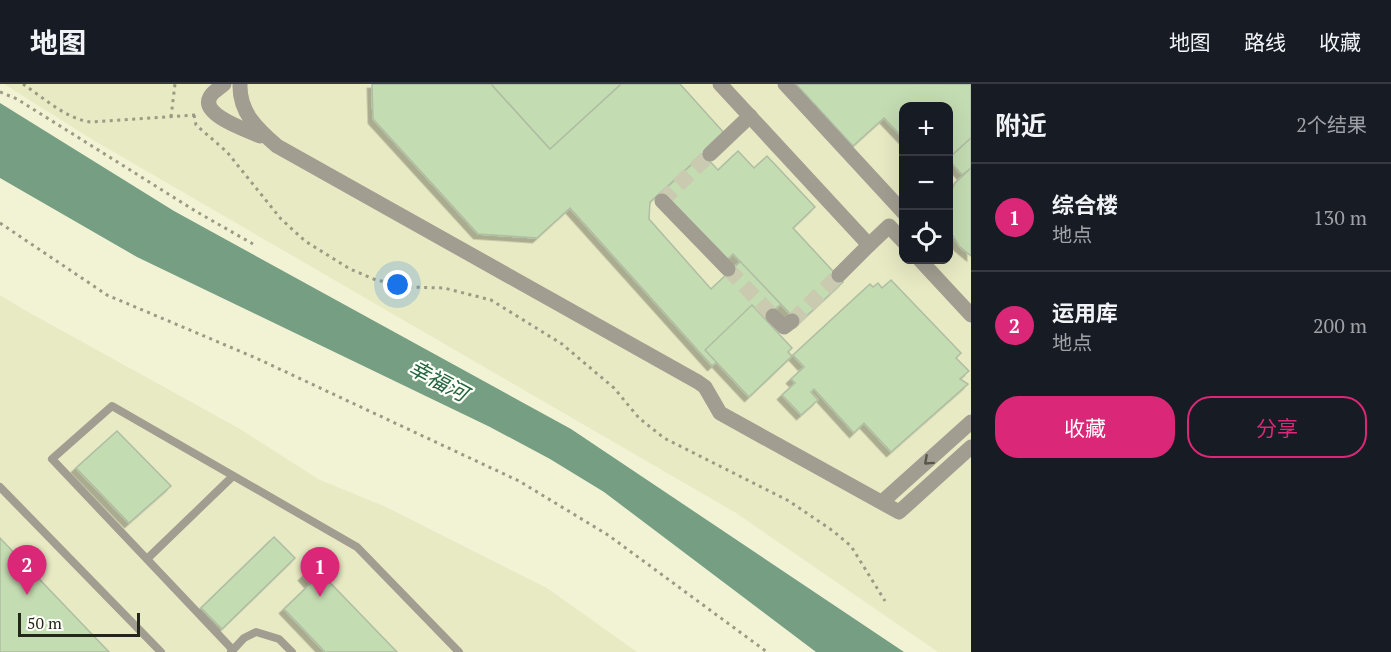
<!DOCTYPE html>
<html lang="zh">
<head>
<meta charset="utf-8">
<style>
	body { margin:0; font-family:"PT Serif","Noto Sans SC",serif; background:#242831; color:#f1f3f6 }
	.controls { position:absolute; right:18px; top:18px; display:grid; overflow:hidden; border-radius:12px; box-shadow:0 6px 24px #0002 }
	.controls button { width:54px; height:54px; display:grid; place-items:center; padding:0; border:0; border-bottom:2px solid #363941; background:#171b24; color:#f1f3f6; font:30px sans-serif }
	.scale { position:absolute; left:18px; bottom:15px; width:122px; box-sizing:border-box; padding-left:6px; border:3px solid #25261a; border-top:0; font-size:16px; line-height:21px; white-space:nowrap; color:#25261a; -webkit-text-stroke:4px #fefff8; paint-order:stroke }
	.you { position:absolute; left:398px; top:201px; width:21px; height:21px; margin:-15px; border:4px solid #fff; border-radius:50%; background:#1a73e8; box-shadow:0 0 0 9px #1a73e833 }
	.badge { display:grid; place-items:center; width:39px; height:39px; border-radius:50%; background:#db2777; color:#fff; font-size:20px; font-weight:700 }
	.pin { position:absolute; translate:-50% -50px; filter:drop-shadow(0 2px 3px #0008) }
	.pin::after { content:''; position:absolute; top:32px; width:21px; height:18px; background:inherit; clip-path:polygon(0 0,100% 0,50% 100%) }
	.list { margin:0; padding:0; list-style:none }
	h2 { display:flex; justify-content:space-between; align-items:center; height:78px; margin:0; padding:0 24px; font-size:26px }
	h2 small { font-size:20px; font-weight:400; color:#9ea1a6 }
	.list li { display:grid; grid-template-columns:39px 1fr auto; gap:18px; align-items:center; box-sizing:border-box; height:108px; padding:0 24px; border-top:2px solid #363941 }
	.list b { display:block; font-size:22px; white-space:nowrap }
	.list p { margin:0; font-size:20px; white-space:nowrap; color:#9ea1a6 }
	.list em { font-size:20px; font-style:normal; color:#9ea1a6 }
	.actions { display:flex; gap:12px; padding:18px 24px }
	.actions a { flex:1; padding:14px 0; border:2px solid #db2777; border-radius:24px; text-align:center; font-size:21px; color:#db2777 }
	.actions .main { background:#db2777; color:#fff }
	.icon { flex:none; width:33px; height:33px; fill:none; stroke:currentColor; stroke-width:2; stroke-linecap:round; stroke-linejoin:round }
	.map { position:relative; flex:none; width:971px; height:568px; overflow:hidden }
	header { display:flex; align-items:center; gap:36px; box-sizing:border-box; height:84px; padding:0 30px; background:#171b24; border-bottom:2px solid #363941 }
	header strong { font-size:28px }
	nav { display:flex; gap:33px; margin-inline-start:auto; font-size:21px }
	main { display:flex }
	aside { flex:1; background:#171b24 }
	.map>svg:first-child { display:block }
	.built { fill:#e8eac4; fill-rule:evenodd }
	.water { fill:#759e82 }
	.building { fill:#c4dcb2; stroke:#aebda3; stroke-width:1.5; filter:url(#shadow) }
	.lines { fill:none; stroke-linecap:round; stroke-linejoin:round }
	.street-tunnel { stroke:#c9cab0; stroke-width:15; stroke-dasharray:15 8; stroke-linecap:butt }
	.path { stroke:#9a9b85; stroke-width:3; stroke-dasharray:3 4.5; stroke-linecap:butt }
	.lane { stroke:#a29d91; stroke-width:8 }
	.street { stroke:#a29d91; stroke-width:15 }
	.oneway { stroke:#57564a }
	.labels { text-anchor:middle; stroke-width:4.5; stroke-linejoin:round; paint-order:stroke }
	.water-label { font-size:21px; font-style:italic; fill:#22653f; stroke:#fefff8 }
</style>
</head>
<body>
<header>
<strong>地图</strong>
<nav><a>地图</a><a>路线</a><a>收藏</a></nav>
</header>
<main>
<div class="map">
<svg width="971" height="568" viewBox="0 0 971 568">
	<defs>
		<filter id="shadow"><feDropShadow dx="-4.5" dy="4.5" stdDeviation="0" flood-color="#0004"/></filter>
	</defs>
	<rect width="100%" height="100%" fill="#f2f3d5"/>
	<!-- built -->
	<g class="built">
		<path d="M4 0H971V568H938L736 429 93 56ZM904 22H948V176H904Z"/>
		<polygon points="0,211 21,224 240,345 318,395 386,423 547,504 637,568 0,568"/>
	</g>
	<!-- water -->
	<polygon class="water" points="0,19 174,127 571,345 904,568 816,568 604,408 550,375 490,343 137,173 0,94"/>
	<!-- building -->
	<g class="building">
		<polygon points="372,0 491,0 550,65 621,0 680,0 725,50 650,118 649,135 711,205 741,177 781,220 712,282 570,124 537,154 478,150 373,35"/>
		<polygon points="491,0 621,0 550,65"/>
		<polygon points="796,0 971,0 971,54 948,75 948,22 904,22 904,55 884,34 853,62"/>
		<polygon points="971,54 971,84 962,91 948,75"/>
		<polygon points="738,67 754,84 767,72 815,123 793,144 843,198 799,239 733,170 726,177 662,108 703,70 718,86"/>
		<polygon points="971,84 971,172 959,162 950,147 948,140 948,113 955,99"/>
		<polygon points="891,196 961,269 956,274 969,287 960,295 968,300 891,368 864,339 854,349 814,305 811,308 818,316 801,331 782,311 795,299 791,295 804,283 793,271 870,200 873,203 878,199 882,204"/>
		<polygon points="752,221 792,264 788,268 792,272 749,313 705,266"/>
		<polygon points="117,347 171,402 129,439 76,384"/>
		<polygon points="274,453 295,474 222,545 201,524"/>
		<polygon points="0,454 109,568 0,568"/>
		<polygon points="314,482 397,568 325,568 284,525 310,500 303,492"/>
	</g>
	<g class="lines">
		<!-- street-tunnel -->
		<g class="street-tunnel">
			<polyline points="662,117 710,70"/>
			<polyline points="728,185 773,232"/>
			<polyline points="792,237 839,191"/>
		</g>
		<!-- path -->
		<g class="path">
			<path d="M23 0C44 14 66 35 91 38L196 31"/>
			<polyline points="0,8 17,15 197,128 253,160"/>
			<polyline points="194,31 196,41 227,68 281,135 305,157 350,185 376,196 411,203 444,204 491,216 562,260 614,304 639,334 664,354 789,417 833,447 851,462 885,517"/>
			<polyline points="171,33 175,0"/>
			<polyline points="0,139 107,211 256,274 519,397 608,451 767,568"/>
		</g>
		<!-- lane -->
		<g class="lane">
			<polyline points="0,403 161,568"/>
			<polyline points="147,475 233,392"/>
			<polyline points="233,566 52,375 112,322 357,463 459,568"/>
			<polyline points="231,568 244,554 256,548 279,555 292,568"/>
		</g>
		<!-- street -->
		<g class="street">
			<path d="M224 0C220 4 212 8 210 13 200 31 247 46 260 52"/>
			<path d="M240 0C239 28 257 45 277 62L698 298 705 303 720 329 899 428 971 363"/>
			<polyline points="720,0 869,161 889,142 904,158"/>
			<polyline points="785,0 904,129"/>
			<polyline points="710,70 750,32"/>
			<polyline points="662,117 728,185"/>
			<polyline points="920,176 971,231"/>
			<polyline points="839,191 869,161"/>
			<polyline points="773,232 784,243 792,237"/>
			<polyline points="882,418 971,338"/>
		</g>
	</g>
	<!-- one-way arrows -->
	<defs><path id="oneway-chevron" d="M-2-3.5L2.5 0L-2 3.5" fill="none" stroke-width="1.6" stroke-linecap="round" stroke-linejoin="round" transform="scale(1.5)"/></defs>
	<use class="oneway" href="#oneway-chevron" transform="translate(928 377) rotate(138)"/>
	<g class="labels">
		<!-- water labels -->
		<g class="water-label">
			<text transform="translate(438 297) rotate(28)" y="7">幸福河</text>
		</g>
	</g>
</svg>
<div class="controls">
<button>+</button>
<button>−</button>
<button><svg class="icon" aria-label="locate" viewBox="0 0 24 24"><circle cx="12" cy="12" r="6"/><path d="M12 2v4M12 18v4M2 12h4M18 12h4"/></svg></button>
</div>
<div class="scale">50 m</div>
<div class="you"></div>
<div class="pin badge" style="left:320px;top:513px">1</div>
<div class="pin badge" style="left:27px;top:511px">2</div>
</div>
<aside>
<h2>附近<small>2个结果</small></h2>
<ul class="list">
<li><span class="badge">1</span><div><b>综合楼</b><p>地点</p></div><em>130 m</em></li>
<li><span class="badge">2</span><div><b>运用库</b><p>地点</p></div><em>200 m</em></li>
</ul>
<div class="actions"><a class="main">收藏</a><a>分享</a></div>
</aside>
</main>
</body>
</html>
